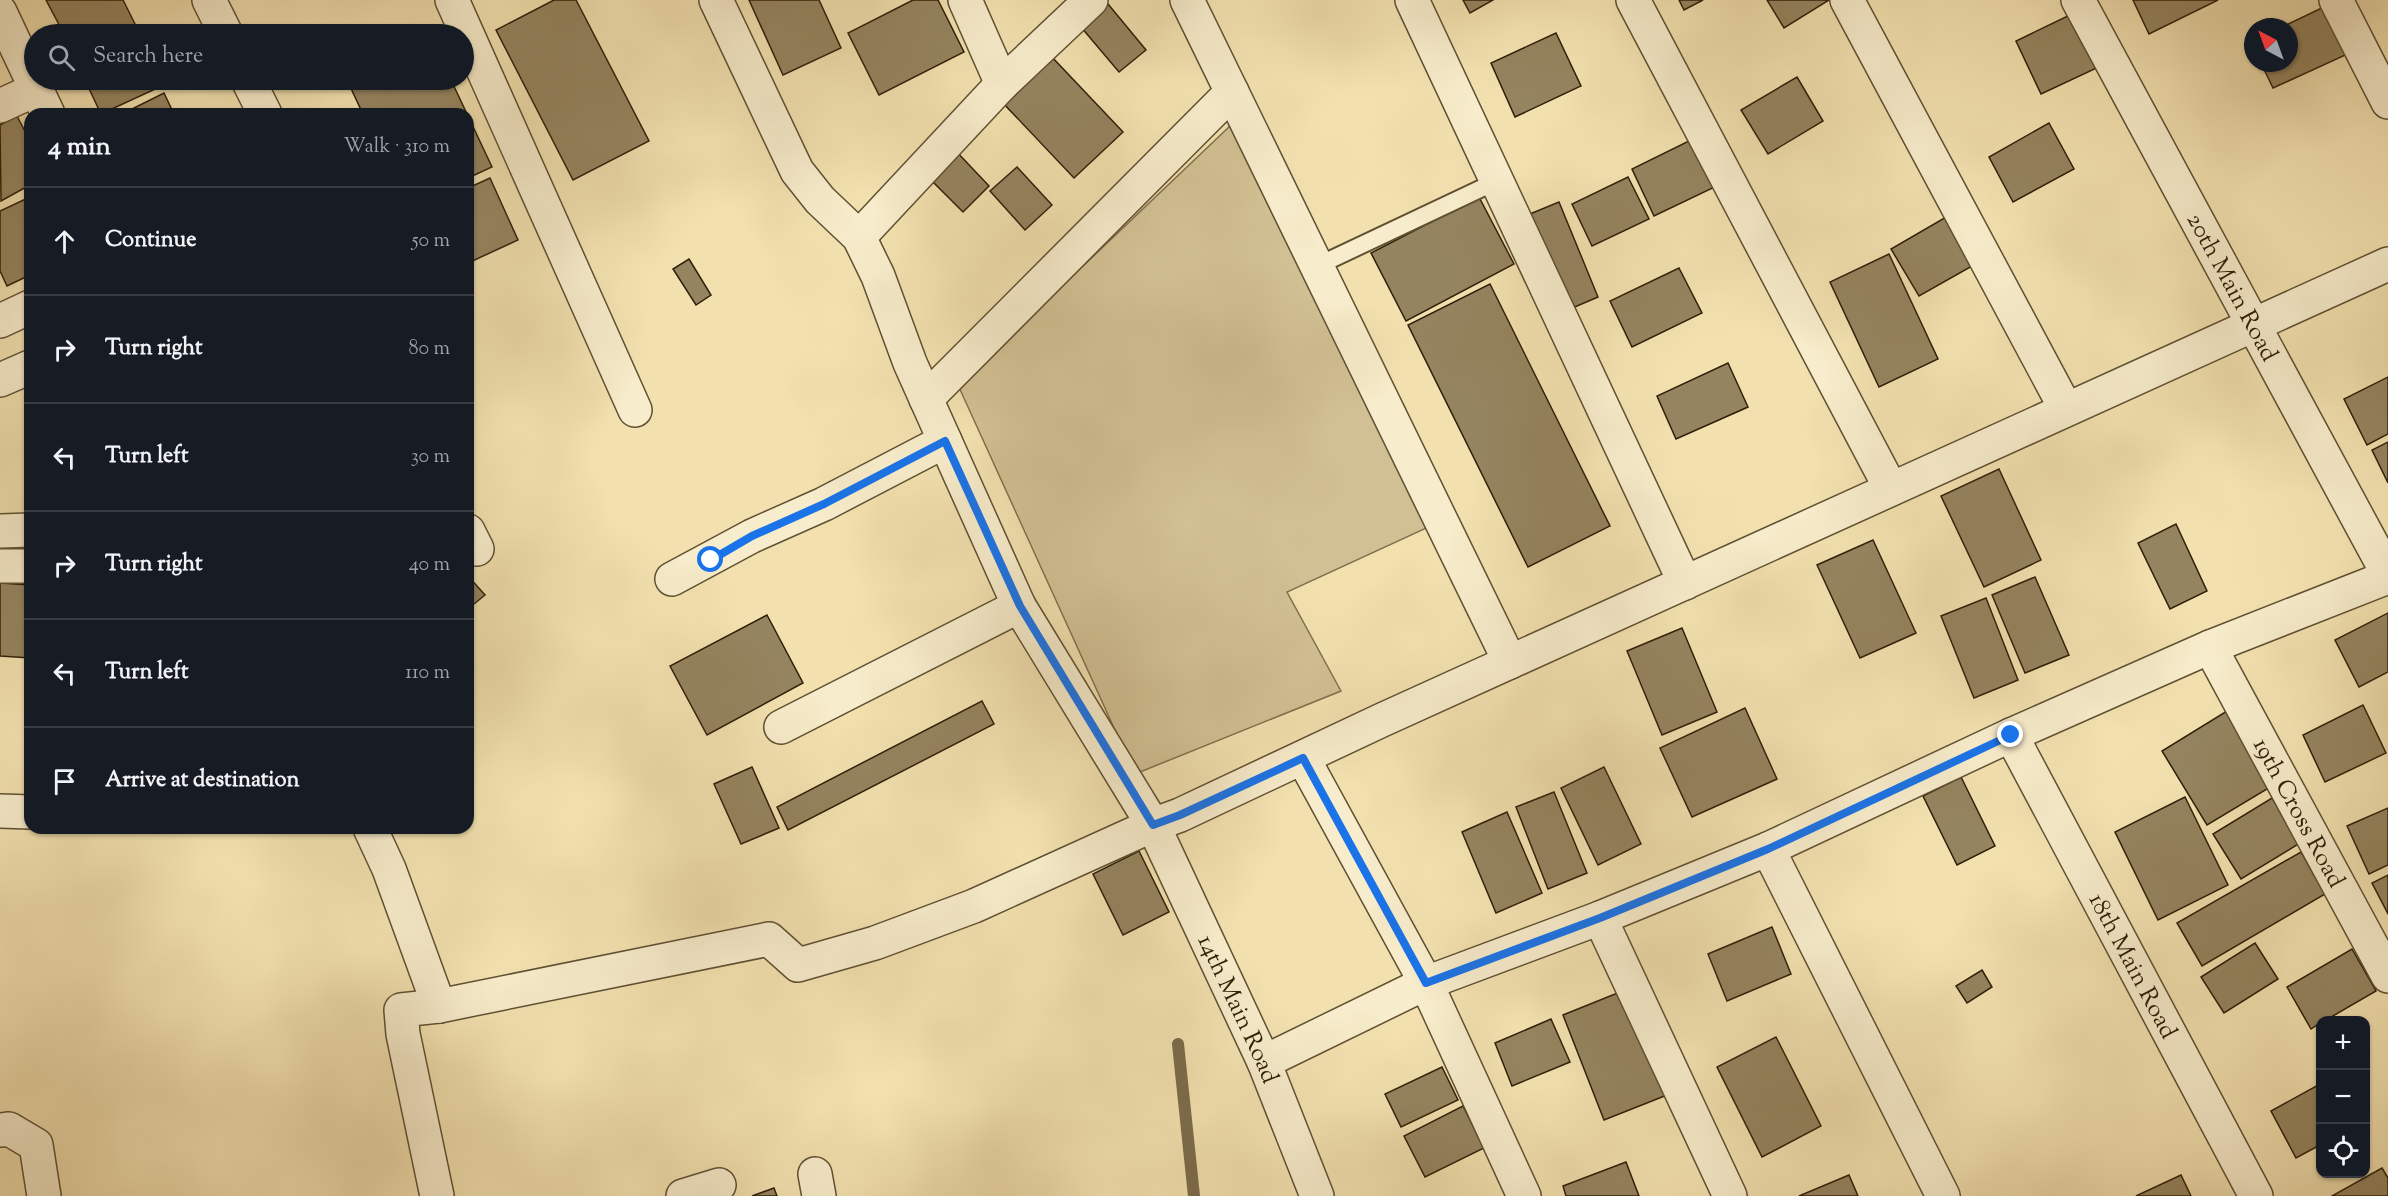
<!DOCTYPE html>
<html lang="en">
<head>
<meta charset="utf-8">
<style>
	body { margin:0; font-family:"Sorts Mill Goudy",serif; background:#20242c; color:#f1f3f6 }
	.controls { position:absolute; right:18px; bottom:18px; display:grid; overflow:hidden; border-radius:12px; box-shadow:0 2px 4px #0004 }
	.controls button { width:54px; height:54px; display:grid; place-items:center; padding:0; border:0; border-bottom:2px solid #363941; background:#171b24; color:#f1f3f6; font:30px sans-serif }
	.compass { position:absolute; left:2244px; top:18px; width:54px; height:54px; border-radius:50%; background:#171b24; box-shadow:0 2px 4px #0004; rotate:319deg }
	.stop { position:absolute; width:18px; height:18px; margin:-14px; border:4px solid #1a73e8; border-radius:50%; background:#fff }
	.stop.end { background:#1a73e8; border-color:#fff; box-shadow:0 2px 6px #0008 }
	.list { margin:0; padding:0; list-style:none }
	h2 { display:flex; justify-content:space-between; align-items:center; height:78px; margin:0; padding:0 24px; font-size:26px }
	h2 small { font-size:20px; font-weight:400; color:#9ea1a6 }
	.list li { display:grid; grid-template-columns:39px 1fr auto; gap:18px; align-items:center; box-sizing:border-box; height:108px; padding:0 24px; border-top:2px solid #363941 }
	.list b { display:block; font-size:22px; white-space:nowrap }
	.list em { font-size:20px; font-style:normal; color:#9ea1a6 }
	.icon { flex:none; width:33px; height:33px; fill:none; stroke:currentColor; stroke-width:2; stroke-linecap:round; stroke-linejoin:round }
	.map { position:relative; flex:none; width:2388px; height:1196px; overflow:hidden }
	.search { position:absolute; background:#171b24; box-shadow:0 2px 4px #0004; left:24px; top:24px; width:450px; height:66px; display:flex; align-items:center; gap:15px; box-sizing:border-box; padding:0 21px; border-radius:33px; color:#9ea1a6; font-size:22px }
	.panel { position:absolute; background:#171b24; box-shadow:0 2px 4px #0004; left:24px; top:108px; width:450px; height:726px; border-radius:18px }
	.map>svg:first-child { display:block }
	.green { fill:#d1c093; stroke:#80704e; stroke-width:1.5 }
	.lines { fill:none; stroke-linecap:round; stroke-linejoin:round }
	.stream { stroke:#7b6c4b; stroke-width:12 }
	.building { fill:#94845f; stroke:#2e1f09; stroke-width:1.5 }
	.lane-casing { stroke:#5f5032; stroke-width:20 }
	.street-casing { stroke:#5f5032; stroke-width:36 }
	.lane { stroke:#f7eccb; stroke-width:16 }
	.street { stroke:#f7eccb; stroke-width:33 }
	.route { stroke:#1a73e8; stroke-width:8 }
	.labels { text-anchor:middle; stroke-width:4.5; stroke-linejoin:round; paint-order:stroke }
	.street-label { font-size:24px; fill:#2e1f09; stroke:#f7eccb }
</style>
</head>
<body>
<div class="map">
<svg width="2388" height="1196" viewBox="0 0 2388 1196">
	<rect width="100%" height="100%" fill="#f2e1af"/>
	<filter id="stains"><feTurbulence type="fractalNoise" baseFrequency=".00333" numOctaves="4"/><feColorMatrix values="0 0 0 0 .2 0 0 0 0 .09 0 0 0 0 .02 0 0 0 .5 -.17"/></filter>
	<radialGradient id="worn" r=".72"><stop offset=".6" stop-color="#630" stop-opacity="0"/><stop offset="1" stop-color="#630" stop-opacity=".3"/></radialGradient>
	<!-- green -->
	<polygon class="green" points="1230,126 1433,525 1287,592 1341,691 1135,774 958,385"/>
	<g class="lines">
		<!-- stream -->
		<polyline class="stream" points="1178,1044 1194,1196"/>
	</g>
	<!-- building -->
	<g class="building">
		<polygon points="46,0 123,0 140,34 64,34"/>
		<polygon points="554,0 576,0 649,141 573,180 496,30"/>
		<polygon points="749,0 819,0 841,48 783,75"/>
		<polygon points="913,0 938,0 964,52 879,95 848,33"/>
		<polygon points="1463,0 1493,0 1470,13"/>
		<polygon points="1679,0 1703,0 1684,10"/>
		<polygon points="1767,0 1829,0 1784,28"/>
		<polygon points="2133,0 2218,0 2149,34"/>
		<polygon points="1108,4 1146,50 1119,72 1081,27"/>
		<polygon points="2330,4 2352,52 2273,88 2261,63 2289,63 2289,27 2282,27"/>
		<polygon points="2076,12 2101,66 2041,94 2016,41"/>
		<polygon points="1556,33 1581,86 1515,117 1491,63"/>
		<polygon points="1051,56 1123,132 1074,178 1002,102"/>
		<polygon points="1797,77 1823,121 1768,154 1741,110"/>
		<polygon points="85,80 159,80 162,86 101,114"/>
		<polygon points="347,80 451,80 467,114 363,114"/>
		<polygon points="164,93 174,114 122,114"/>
		<polygon points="17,116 30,141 30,185 1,201 0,125"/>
		<polygon points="468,116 492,167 468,178"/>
		<polygon points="2049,123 2074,169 2013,202 1989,157"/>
		<polygon points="1697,137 1721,184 1654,216 1632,169"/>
		<polygon points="954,149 989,186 963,212 927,176"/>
		<polygon points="1017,167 1052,205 1025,230 990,191"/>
		<polygon points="1628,177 1649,219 1592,246 1572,204"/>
		<polygon points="490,178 518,240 468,263 468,188"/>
		<polygon points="30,197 30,275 7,286 0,271 0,211"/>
		<polygon points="1479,197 1514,264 1406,321 1371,253"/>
		<polygon points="1559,202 1598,297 1570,309 1530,214"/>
		<polygon points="1953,213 1981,261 1919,296 1891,249"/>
		<polygon points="1889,254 1938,359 1879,387 1830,282"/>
		<polygon points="689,259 711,295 696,305 673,269"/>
		<polygon points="1679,268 1702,313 1632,347 1610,301"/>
		<polygon points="1490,284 1610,526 1528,567 1408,325"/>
		<polygon points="1728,363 1748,407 1676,439 1657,396"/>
		<polygon points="2388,377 2388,434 2367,445 2344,399"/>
		<polygon points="2388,442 2388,483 2372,450"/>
		<polygon points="1999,469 2041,560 1984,587 1941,496"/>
		<polygon points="2176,524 2207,591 2170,609 2138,543"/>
		<polygon points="1873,540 1916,633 1860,658 1817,565"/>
		<polygon points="468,576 485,595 468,609"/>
		<polygon points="2035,577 2069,655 2025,673 1992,595"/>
		<polygon points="0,583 30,585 30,658 0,656"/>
		<polygon points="1986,598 2018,680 1974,698 1941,616"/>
		<polygon points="2388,613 2388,672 2359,687 2335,640"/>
		<polygon points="767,615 803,683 707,735 670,666"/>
		<polygon points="1682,628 1717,712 1662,735 1627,651"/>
		<polygon points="982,701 994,724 788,830 777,807"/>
		<polygon points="2363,705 2386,753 2325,782 2303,735"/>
		<polygon points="1745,708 1777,779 1692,817 1660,748"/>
		<polygon points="2227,711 2272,786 2207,825 2162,751"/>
		<polygon points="752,767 779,828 741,844 714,784"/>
		<polygon points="1604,767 1641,844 1598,865 1561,788"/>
		<polygon points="1961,777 1995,846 1957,865 1923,796"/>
		<polygon points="1554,792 1587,873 1548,889 1516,807"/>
		<polygon points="2185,797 2228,885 2158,920 2115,832"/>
		<polygon points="2272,798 2300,843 2241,879 2213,834"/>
		<polygon points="2388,808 2388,865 2369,874 2347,826"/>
		<polygon points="1507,812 1542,893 1496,913 1462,832"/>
		<polygon points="1139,851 1169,912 1123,935 1093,874"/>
		<polygon points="2301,852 2325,894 2202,966 2177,923"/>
		<polygon points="2388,875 2388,914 2372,883"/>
		<polygon points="1772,927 1791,974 1727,1001 1708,954"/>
		<polygon points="2255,943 2278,979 2224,1013 2201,977"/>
		<polygon points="2352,949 2376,991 2326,1020 2320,1020 2320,1023 2311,1029 2287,987"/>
		<polygon points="1982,970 1992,987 1967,1003 1956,986"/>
		<polygon points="1625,990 1667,1095 1604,1120 1563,1015"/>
		<polygon points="1551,1019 1570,1062 1512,1086 1495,1043"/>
		<polygon points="1776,1037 1821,1126 1762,1157 1717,1067"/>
		<polygon points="1442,1067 1458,1100 1401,1127 1385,1094"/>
		<polygon points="2320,1084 2320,1145 2296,1158 2271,1111"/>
		<polygon points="1463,1106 1484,1148 1425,1177 1404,1136"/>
		<polygon points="1626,1162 1639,1196 1566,1196 1563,1186"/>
		<polygon points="2382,1168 2388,1178 2388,1196 2332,1196"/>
		<polygon points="1849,1175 1858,1196 1799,1196"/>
		<polygon points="2181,1175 2191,1196 2136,1196"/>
		<polygon points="774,1188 777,1196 752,1196"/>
	</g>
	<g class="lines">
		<defs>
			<polyline id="lane" points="1317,266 1497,181"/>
			<g id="street">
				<polyline points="209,0 226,34"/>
				<polyline points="452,0 635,410"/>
				<path id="s1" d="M716 0 797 171 820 200 859 237 878 276 910 363 1019 606 1153 825 1264 1062 1317 1196"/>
				<polyline points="965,0 1002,84"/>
				<polyline points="1187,0 1510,662"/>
				<polyline points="1412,0 1685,583"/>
				<polyline points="1633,0 1891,489"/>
				<polyline points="1847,0 2066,409"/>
				<path id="s2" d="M2078 0 2388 574"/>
				<polyline points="2336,0 2388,102"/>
				<polyline points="0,12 48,114"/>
				<polyline points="248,80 265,114"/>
				<polyline points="0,106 37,89"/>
				<polyline points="859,237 1002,84 1091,0"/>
				<polyline points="0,321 30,307"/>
				<polyline points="0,380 30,367"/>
				<polyline points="926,399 1232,92"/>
				<polyline points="0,531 30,530"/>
				<polyline points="468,531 477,549"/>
				<polyline points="0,566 30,566"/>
				<polyline points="672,579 752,536 824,504 945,441"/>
				<path id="s3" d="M2210 647 2388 976"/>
				<polyline points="781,727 1019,606"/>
				<path id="s4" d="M2011 735 2256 1196"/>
				<polyline points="1303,758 1426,983 1524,1196"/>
				<polyline points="0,811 30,812"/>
				<polyline points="370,828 389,869 439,1006 401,1010 403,1034 437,1196"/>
				<polyline points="1768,849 1943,1196"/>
				<polyline points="1600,918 1730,1196"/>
				<polyline points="439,1006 769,939 798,965 875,943 974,906 1153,825 1180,815 1382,720 2388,264"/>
				<polyline points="1264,1062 1426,983 1600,918 1768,849 2011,735 2210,647 2388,577"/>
				<polyline points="0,1130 9,1129 36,1145 44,1196"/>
				<polyline points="815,1174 819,1196"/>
				<polyline points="683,1196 719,1185"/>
			</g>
		</defs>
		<!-- lane casing -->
		<use href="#lane" class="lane-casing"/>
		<!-- street casing -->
		<use href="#street" class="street-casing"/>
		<!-- lane -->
		<use href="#lane" class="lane"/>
		<!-- street -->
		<use href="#street" class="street"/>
	</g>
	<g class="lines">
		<!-- route -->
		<polyline class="route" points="711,560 752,536 824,504 945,441 1020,606 1153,825 1180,815 1303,758 1426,983 1600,918 1768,849 2011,735"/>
	</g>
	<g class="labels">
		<!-- street labels -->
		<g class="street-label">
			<text dy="8" stroke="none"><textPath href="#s2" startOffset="326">20th Main Road</textPath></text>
			<text dy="8" stroke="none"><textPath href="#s3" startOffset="188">19th Cross Road</textPath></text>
			<text dy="8" stroke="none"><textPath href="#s4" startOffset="261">18th Main Road</textPath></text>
			<text dy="8" stroke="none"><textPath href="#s1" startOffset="1142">14th Main Road</textPath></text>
		</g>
	</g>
	<rect width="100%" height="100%" filter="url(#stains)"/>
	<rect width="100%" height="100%" fill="url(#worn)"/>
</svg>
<div class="controls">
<button>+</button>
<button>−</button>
<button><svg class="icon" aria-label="locate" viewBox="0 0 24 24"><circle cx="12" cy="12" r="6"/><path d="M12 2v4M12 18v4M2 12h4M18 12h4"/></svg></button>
</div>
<svg class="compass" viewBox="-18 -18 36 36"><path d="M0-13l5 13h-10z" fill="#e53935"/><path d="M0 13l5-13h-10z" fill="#9ea1a6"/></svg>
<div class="stop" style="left:711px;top:560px"></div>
<div class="stop end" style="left:2011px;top:735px"></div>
<div class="search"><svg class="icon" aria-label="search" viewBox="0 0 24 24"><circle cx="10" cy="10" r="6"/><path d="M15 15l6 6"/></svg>Search here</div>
<section class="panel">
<h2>4 min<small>Walk · 310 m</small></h2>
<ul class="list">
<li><svg class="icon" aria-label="ahead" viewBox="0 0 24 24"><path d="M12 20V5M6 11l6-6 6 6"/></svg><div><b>Continue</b></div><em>50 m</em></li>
<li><svg class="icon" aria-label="right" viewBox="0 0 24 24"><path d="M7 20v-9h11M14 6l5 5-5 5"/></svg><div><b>Turn right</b></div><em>80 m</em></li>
<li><svg class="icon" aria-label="left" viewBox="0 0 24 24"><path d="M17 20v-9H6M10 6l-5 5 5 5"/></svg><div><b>Turn left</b></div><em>30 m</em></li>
<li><svg class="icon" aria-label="right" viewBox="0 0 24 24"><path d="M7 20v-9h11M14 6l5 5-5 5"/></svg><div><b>Turn right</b></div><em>40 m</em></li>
<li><svg class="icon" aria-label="left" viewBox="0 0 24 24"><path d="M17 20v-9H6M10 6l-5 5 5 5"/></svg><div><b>Turn left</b></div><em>110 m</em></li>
<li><svg class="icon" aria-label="arrive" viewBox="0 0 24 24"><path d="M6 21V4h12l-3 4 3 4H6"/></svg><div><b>Arrive at destination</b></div></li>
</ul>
</section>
</div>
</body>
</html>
